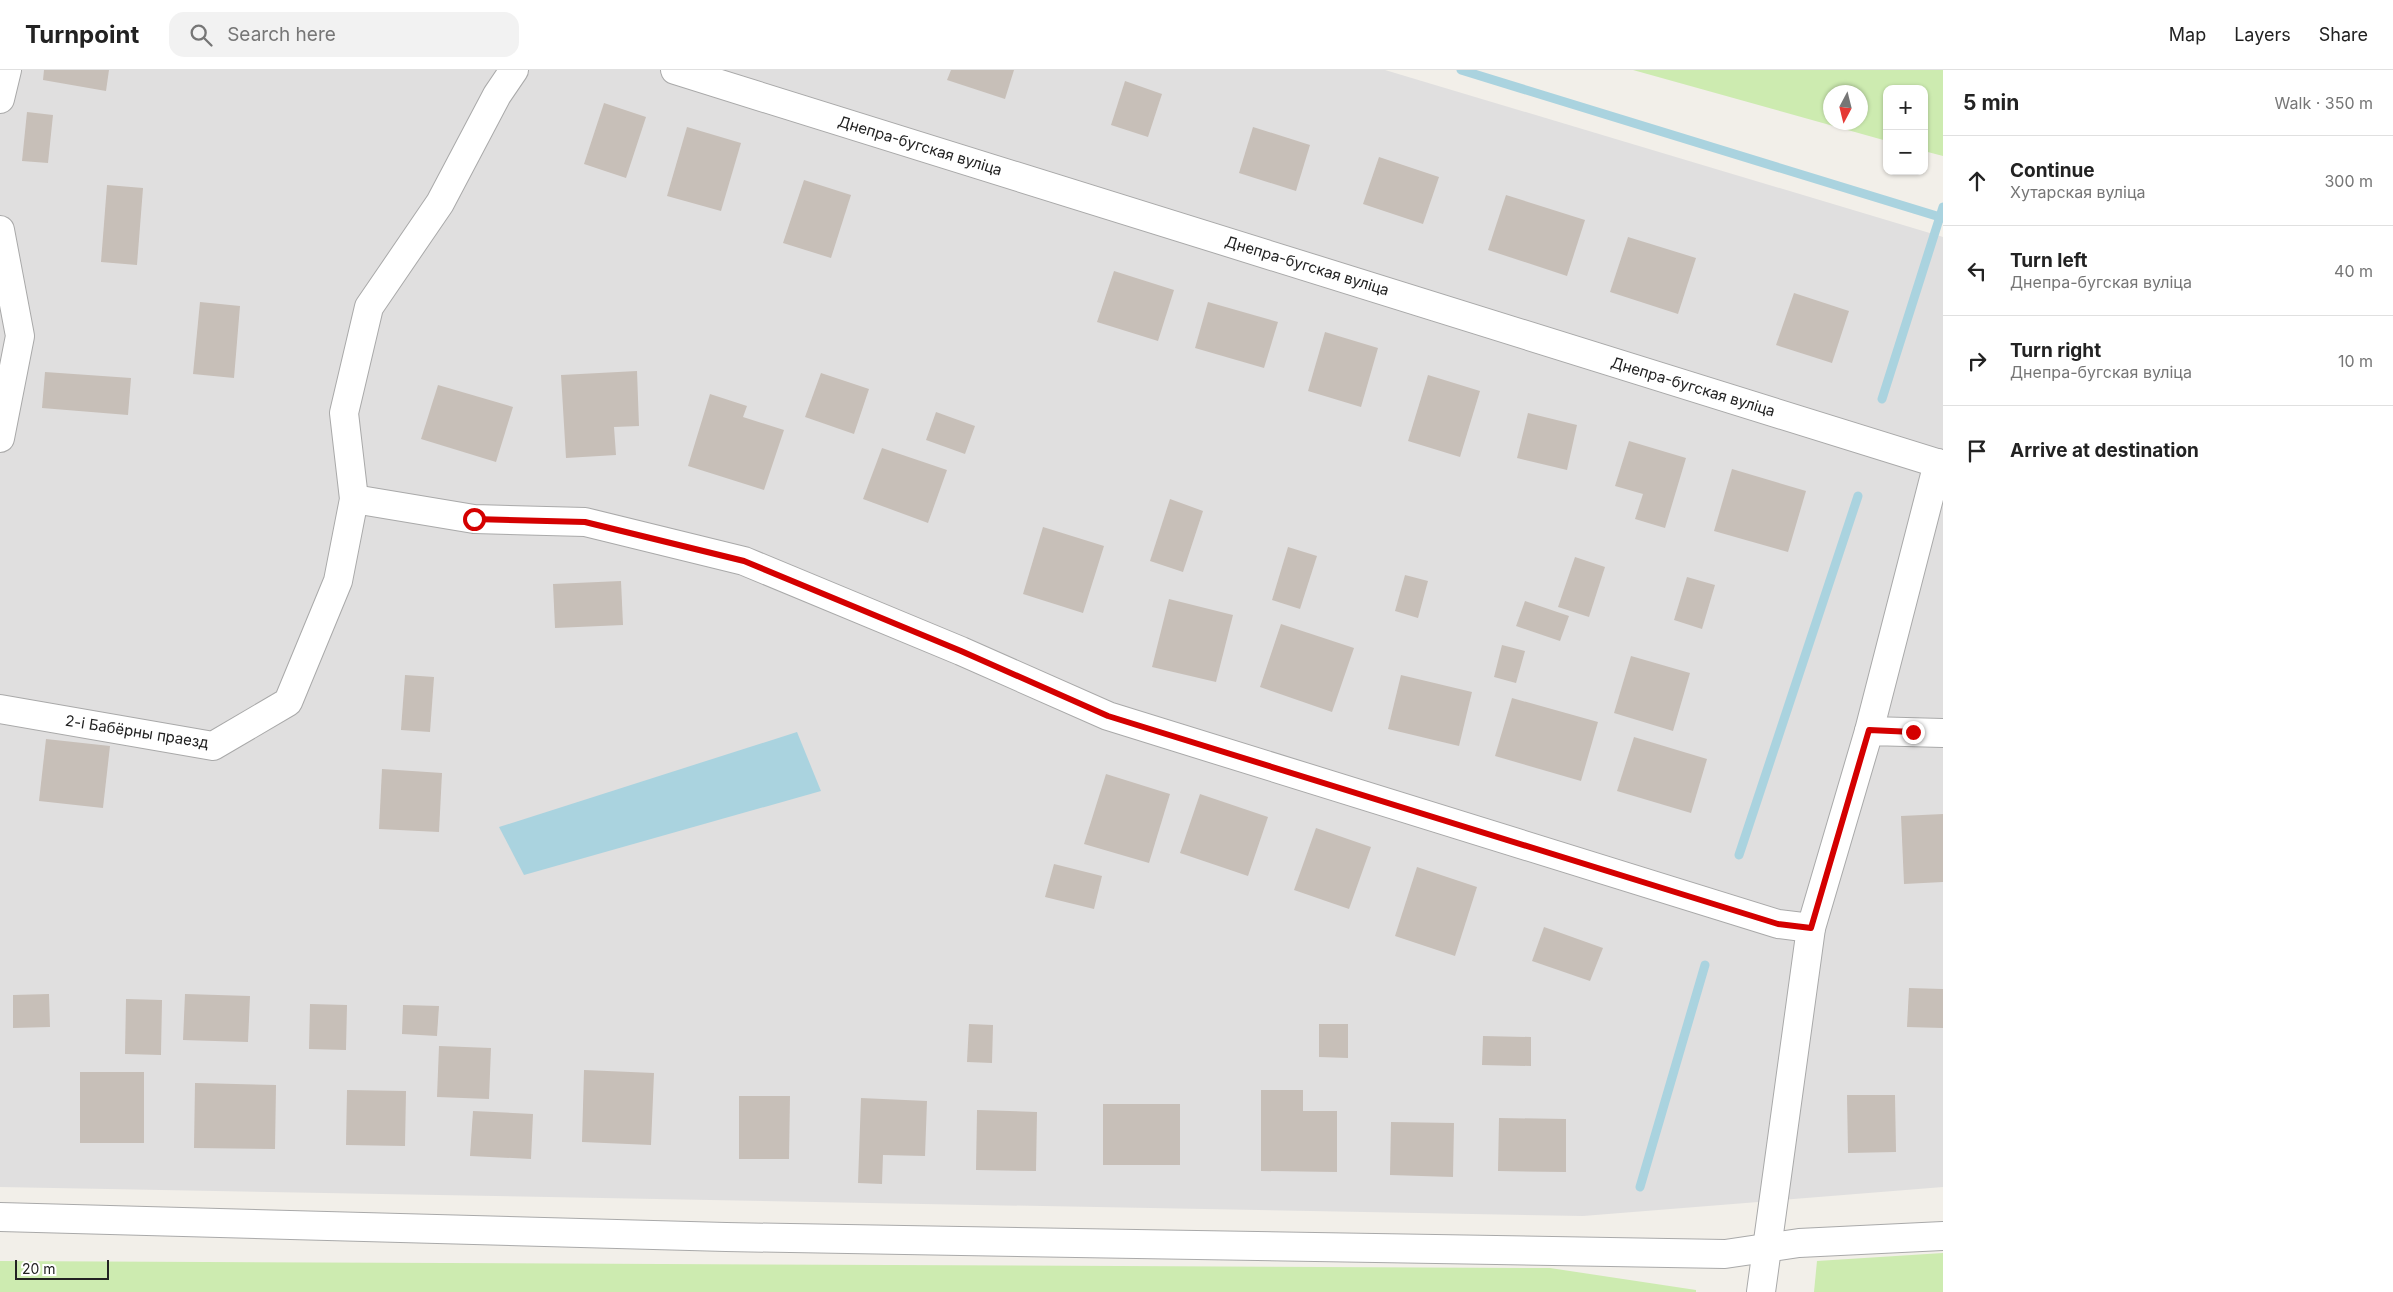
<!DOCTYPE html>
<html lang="en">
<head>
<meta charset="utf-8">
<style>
	body { margin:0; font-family:Inter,sans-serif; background:#f2f2f2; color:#222 }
	.controls { position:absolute; right:15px; top:15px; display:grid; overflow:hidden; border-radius:10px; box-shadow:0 1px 4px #0004 }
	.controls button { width:45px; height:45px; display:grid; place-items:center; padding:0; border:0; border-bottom:1px solid #e0e0e0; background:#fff; color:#222; font:25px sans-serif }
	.compass { position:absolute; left:1823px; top:15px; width:45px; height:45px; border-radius:50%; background:#fff; box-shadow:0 1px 4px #0004; rotate:187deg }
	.scale { position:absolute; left:15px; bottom:12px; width:94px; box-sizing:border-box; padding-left:5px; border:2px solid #222; border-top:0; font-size:14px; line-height:18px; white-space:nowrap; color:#222; -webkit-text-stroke:4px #fff; paint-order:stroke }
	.stop { position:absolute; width:15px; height:15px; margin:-11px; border:4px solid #d40000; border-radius:50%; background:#fff }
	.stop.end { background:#d40000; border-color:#fff; box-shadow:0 1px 5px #0008 }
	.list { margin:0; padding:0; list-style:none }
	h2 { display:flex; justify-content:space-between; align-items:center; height:65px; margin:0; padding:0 20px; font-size:21px }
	h2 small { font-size:16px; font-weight:400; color:#767676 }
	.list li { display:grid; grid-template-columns:32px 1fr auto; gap:15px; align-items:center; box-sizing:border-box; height:90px; padding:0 20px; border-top:1px solid #e0e0e0 }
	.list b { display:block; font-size:19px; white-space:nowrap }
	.list p { margin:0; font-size:16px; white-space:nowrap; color:#767676 }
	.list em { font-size:16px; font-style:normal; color:#767676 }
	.icon { flex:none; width:28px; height:28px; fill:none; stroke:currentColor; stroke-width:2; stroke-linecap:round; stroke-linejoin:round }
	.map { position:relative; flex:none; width:1943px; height:1222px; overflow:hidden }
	header { display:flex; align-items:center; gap:30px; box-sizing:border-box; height:70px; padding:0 25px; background:#fff; border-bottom:1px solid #e0e0e0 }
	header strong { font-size:24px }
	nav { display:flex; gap:28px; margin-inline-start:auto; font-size:18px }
	.search { width:350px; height:45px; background:#f2f2f2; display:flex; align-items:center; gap:12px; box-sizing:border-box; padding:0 18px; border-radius:15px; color:#767676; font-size:19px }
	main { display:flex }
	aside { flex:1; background:#fff }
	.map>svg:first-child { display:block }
	.residential { fill:#e0dfdf }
	.grass { fill:#cdebb0; fill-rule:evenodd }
	.water { fill:#aad3df }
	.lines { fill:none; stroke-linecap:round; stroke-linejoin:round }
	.stream { stroke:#aad3df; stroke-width:9 }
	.building { fill:#c7bfb8 }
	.minor-casing { stroke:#a9a9a9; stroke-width:30 }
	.minor { stroke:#fff; stroke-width:28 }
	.route { stroke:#d40000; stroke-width:6 }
	.labels { text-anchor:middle; stroke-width:5; stroke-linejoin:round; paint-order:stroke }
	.street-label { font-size:15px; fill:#222; stroke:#fff }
</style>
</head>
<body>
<header>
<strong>Turnpoint</strong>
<div class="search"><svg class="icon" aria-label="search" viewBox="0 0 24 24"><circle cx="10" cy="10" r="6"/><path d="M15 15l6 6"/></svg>Search here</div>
<nav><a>Map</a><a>Layers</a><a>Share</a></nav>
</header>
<main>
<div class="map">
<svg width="1943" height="1222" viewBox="0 0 1943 1222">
	<rect width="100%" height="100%" fill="#f2efe9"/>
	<!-- residential -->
	<polygon class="residential" points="0,0 1385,0 1943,167 1943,1117 1583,1146 0,1117"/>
	<!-- grass -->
	<g class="grass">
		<path d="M1633 0H1943V86L1924 81V19H1887V71ZM1860 22V52H1830V22Z"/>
		<polygon points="1943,1183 1943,1222 1814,1222 1817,1191"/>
		<polygon points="0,1191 1550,1198 1696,1220 1696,1222 0,1222"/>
	</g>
	<!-- water -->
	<polygon class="water" points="797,662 821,721 524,805 499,757"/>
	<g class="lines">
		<!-- stream -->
		<g class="stream">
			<polyline points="1461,0 1943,148"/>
			<polyline points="1882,329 1943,137"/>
			<polyline points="1739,785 1858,426"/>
			<polyline points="1640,1117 1705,895"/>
		</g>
	</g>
	<!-- building -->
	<g class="building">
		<polygon points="44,0 109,0 106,21 43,10"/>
		<polygon points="951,0 1014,0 1005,29 947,10"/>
		<polygon points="1125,11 1162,24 1148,67 1111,55"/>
		<polygon points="604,33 646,47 626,108 584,94"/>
		<polygon points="27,42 53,45 48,93 22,91"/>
		<polygon points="687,57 741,73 721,141 667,126"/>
		<polygon points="1253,57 1310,75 1296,121 1239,103"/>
		<polygon points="1379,87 1439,107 1423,154 1363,134"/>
		<polygon points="804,110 851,125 831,188 783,173"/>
		<polygon points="107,115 143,118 137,195 101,192"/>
		<polygon points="1506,125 1585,150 1567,206 1488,180"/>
		<polygon points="1628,167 1696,188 1678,244 1610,222"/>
		<polygon points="1114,201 1174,220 1158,271 1097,252"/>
		<polygon points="1794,223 1849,241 1832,293 1776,275"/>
		<polygon points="200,232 240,236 234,308 193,304"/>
		<polygon points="1208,232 1278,252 1264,298 1195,278"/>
		<polygon points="1325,262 1378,278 1361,337 1308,321"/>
		<polygon points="637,301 639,356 614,357 616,385 566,388 561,305"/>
		<polygon points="45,302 131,308 128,345 42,338"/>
		<polygon points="821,303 869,319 854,364 805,347"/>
		<polygon points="1428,305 1480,321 1460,387 1408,371"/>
		<polygon points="438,315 513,337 496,392 421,369"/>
		<polygon points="710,324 747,336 743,347 784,360 764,420 688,396"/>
		<polygon points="936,342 975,356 965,384 926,370"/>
		<polygon points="1528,343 1577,355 1567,400 1517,388"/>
		<polygon points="1629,371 1686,388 1665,458 1635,449 1643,424 1615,416"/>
		<polygon points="882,378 947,400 928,453 863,429"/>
		<polygon points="1732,399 1806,421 1788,482 1714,461"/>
		<polygon points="1170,429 1203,441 1183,502 1150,491"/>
		<polygon points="1043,457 1104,476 1083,543 1023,524"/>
		<polygon points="1288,477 1317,486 1300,539 1272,530"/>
		<polygon points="1575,487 1605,497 1589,547 1558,537"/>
		<polygon points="1405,505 1428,511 1418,548 1395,541"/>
		<polygon points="1687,507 1715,515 1702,559 1674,550"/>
		<polygon points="621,511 623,555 555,558 553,514"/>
		<polygon points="1169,529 1233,545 1216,612 1152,597"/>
		<polygon points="1525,531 1569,546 1560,571 1516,556"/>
		<polygon points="1281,554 1354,578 1332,642 1260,617"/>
		<polygon points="1502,575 1525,581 1516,613 1494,607"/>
		<polygon points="1631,586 1690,603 1673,661 1614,643"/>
		<polygon points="405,605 434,607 430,662 401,660"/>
		<polygon points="1401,605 1472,622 1459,676 1388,659"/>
		<polygon points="1512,628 1598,652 1581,711 1495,686"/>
		<polygon points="1634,667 1707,689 1691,743 1617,721"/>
		<polygon points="46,669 110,676 103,738 39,731"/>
		<polygon points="382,699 442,703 439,762 379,759"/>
		<polygon points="1106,704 1170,724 1149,793 1084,774"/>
		<polygon points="1200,724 1268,747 1248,806 1180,783"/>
		<polygon points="1943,744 1943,812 1904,814 1901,746"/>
		<polygon points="1316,758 1371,777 1349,839 1294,820"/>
		<polygon points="1054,794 1102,806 1094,839 1045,827"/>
		<polygon points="1417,797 1477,817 1455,886 1395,866"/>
		<polygon points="1544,857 1603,878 1590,911 1532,891"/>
		<polygon points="1909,918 1943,919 1943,958 1907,957"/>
		<polygon points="49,924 50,957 13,958 13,925"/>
		<polygon points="185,924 250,926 248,972 183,970"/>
		<polygon points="126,929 162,930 161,985 125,984"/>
		<polygon points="310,934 347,935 346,980 309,979"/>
		<polygon points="403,935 439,936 437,966 402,964"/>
		<polygon points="969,954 993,955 992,993 967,992"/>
		<polygon points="1319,954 1348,954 1348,988 1319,987"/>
		<polygon points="1483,966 1531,967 1531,996 1482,995"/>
		<polygon points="439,976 491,978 489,1029 437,1027"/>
		<polygon points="584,1000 654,1003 651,1075 582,1072"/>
		<rect x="80" y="1002" width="64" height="71"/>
		<polygon points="195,1013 276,1015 275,1079 194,1078"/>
		<polygon points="347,1020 406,1021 405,1076 346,1075"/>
		<polygon points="1261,1020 1303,1020 1303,1041 1337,1041 1337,1102 1261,1101"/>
		<polygon points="1847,1025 1895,1025 1896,1082 1848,1083"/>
		<polygon points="739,1026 790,1026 789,1089 739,1089"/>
		<polygon points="861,1028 927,1031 925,1086 883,1085 882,1114 858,1113"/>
		<rect x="1103" y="1034" width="77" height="61"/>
		<polygon points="977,1040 1037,1042 1036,1101 976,1100"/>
		<polygon points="473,1041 533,1044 531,1089 470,1086"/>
		<polygon points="1499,1048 1566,1049 1566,1102 1498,1101"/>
		<polygon points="1391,1052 1454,1053 1453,1107 1390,1105"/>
	</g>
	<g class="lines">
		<defs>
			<g id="minor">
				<polyline points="675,0 1943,395"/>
				<polyline points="0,29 7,0"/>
				<polyline points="0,160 20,266 0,368"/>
				<polyline points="354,429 474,449 585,452 744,491 961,581 1108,646 1778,854 1811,858"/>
				<polyline points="0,639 213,676 288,632 338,511 354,429 344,343 369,237 440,133 497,25 514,0"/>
				<polyline points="1869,661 1938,393"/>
				<polyline points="0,1147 726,1167 1725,1184 1799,1173 1943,1166"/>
				<polyline points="1761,1222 1811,858 1869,661 1943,663"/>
			</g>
		</defs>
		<!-- minor casing -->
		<use href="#minor" class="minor-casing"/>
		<!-- minor -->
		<use href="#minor" class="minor"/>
	</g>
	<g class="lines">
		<!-- route -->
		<polyline class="route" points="474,449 585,452 744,491 961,581 1108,646 1778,854 1811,858 1869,660 1913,662"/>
	</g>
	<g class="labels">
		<!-- street labels -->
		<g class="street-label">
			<text transform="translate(920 76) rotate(17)" y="5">Днепра-бугская вуліца</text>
			<text transform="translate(1307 196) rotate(17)" y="5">Днепра-бугская вуліца</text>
			<text transform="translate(1693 317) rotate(17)" y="5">Днепра-бугская вуліца</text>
			<text transform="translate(137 662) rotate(9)" y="5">2-і Бабёрны праезд</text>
		</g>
	</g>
</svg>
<div class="controls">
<button>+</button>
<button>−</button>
</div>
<svg class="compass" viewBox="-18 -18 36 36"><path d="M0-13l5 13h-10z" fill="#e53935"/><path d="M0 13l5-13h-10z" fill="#767676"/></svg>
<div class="scale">20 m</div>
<div class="stop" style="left:474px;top:449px"></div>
<div class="stop end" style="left:1913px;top:662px"></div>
</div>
<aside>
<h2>5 min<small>Walk · 350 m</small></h2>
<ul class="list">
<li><svg class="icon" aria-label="ahead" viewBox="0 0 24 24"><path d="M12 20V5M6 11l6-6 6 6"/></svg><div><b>Continue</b><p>Хутарская вуліца</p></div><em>300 m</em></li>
<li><svg class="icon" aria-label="left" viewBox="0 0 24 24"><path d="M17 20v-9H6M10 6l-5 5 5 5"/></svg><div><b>Turn left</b><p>Днепра-бугская вуліца</p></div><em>40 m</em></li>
<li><svg class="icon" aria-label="right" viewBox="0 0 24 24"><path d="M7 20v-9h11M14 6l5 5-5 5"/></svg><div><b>Turn right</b><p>Днепра-бугская вуліца</p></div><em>10 m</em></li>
<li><svg class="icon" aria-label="arrive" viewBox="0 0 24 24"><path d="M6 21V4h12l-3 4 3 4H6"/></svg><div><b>Arrive at destination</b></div></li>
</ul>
</aside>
</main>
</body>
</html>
